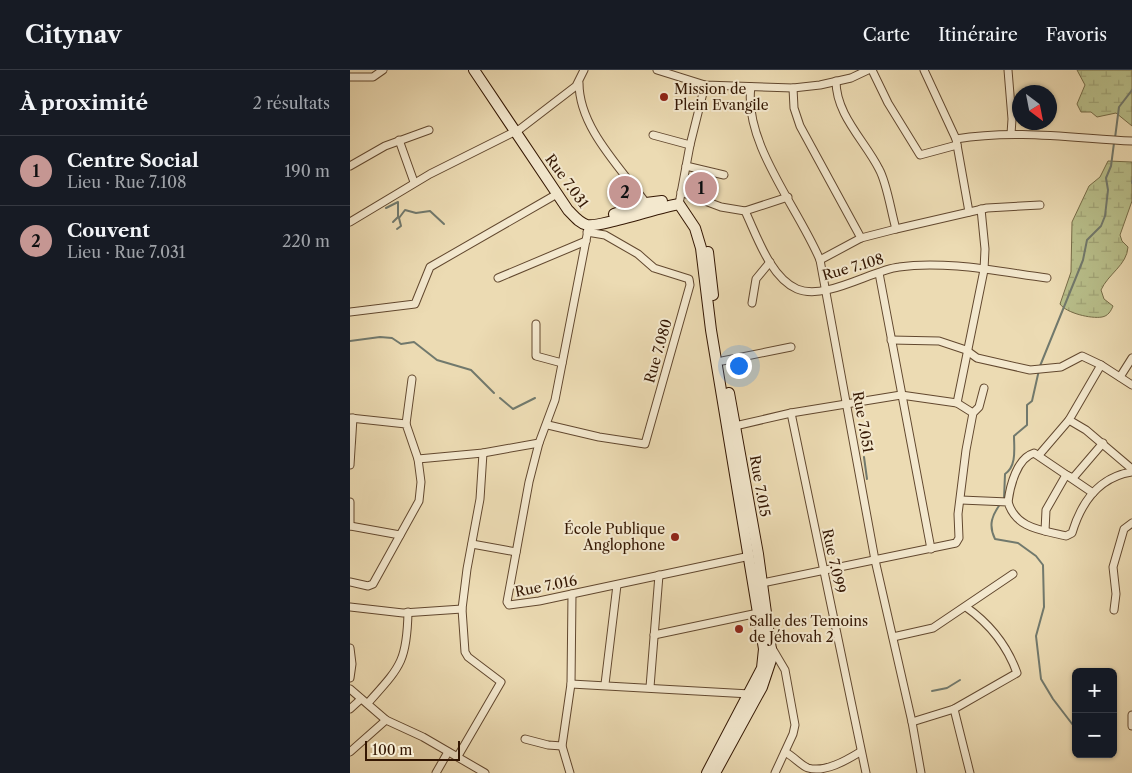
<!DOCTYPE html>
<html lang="fr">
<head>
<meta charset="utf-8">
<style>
	body { margin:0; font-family:"Libre Caslon Text",serif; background:#20242c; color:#f1f3f6 }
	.controls { position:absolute; right:15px; bottom:15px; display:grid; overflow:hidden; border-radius:8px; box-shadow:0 1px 4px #0004 }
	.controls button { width:45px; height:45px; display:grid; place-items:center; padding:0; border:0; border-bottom:1px solid #363941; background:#171b24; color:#f1f3f6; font:25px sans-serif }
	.compass { position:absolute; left:662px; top:15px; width:45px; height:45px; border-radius:50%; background:#171b24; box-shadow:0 1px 4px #0004; rotate:148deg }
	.scale { position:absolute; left:15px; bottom:12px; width:95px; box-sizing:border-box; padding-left:5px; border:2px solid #341703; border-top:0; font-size:14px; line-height:18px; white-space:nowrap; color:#341703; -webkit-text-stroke:4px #f3e8ce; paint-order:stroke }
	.you { position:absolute; left:388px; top:295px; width:18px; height:18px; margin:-12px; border:4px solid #fff; border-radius:50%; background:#1a73e8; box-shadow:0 0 0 8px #1a73e833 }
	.badge { display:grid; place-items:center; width:32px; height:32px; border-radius:50%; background:#c59692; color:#111; font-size:16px; font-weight:700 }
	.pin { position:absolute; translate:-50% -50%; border:2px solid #fff; box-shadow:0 1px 5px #0006 }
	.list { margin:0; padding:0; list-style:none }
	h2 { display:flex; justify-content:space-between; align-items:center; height:65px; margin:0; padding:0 20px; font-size:21px }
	h2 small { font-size:16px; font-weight:400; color:#9ea1a6 }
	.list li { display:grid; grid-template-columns:32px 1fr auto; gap:15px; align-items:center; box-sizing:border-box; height:70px; padding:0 20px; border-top:1px solid #363941 }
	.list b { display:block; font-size:19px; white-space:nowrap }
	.list p { margin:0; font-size:16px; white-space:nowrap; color:#9ea1a6 }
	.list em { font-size:16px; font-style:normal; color:#9ea1a6 }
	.map { position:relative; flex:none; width:782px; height:703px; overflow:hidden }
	header { display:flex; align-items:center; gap:30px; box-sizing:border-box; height:70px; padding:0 25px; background:#171b24; border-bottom:1px solid #363941 }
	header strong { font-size:24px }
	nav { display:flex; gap:28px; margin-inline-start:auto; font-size:18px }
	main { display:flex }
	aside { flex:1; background:#171b24 }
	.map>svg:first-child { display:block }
	.wetland { fill:url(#wetland-marsh); stroke:#766c48 }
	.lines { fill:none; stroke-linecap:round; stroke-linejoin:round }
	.stream { stroke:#71796d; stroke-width:2 }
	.street-casing { stroke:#62482f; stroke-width:9 }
	.secondary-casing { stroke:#341703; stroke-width:12 }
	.street { stroke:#f3e8ce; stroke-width:7 }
	.secondary { stroke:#f3e8ce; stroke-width:10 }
	.poi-dot { fill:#8f2418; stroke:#f3e8ce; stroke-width:2 }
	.labels { text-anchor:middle; stroke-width:4; stroke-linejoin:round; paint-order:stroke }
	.poi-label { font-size:14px; fill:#341703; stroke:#f3e8ce; text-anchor:start }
	.street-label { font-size:14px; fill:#341703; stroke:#f3e8ce }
</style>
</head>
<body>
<header>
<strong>Citynav</strong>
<nav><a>Carte</a><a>Itinéraire</a><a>Favoris</a></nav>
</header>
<main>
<aside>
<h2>À proximité<small>2 résultats</small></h2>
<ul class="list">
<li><span class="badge">1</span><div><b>Centre Social</b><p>Lieu · Rue 7.108</p></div><em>190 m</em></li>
<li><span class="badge">2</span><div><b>Couvent</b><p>Lieu · Rue 7.031</p></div><em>220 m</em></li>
</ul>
</aside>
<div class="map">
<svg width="782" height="703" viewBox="0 0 782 703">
	<defs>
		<pattern id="wetland-marsh" width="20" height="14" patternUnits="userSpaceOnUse" patternTransform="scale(1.25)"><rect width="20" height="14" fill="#b9c08c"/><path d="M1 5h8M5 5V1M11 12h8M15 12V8" fill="none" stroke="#a0a477"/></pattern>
	</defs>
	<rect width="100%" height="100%" fill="#ecdbb3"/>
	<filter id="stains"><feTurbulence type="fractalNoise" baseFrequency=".004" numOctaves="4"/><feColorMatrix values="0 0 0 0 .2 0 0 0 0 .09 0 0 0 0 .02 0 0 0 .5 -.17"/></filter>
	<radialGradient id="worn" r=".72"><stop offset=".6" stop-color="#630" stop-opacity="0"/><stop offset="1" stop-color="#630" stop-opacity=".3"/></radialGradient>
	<!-- wetland -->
	<g class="wetland">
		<polygon points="727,0 782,0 782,56 766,43 747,47 741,42 731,42 727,34 735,15"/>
		<path d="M758 91 782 92V131L770 165 772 171 778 177C777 195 758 204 751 220L754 229 763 236C761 241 758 246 752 247 741 249 716 243 710 234L721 202 722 152 739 116 750 107Z"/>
	</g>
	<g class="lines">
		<!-- stream -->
		<g class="stream">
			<polyline points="765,68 769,37 782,20"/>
			<polyline points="782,111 782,113"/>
			<polyline points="36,138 48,132 48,147 43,152"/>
			<polyline points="47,159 51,156 49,148 55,140 66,143 80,141 94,154"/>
			<polyline points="0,271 30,267 42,268 51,274 64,272 87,290 121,300 144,323"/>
			<polyline points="690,296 733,190 737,170 751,156 755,146 758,120 756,108 761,96 764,73"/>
			<polyline points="150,328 163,339 185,328"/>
			<polyline points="514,387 517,409"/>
			<path d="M654 429 655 404C667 396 664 378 664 366L677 355V335L682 331 689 300"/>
			<path d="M651 433C642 445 638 455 645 469L668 473 686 486 693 495 694 537 686 566 691 609 703 629 726 659"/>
			<polyline points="582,621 597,618 610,610"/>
			<polyline points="763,682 764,682"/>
		</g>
		<defs>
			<g id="street">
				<polyline points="307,0 355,15 443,18 470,15 501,8 518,0"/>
				<polyline points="522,0 538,33 570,85 607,75"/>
				<polyline points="574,0 606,69 619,142"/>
				<polyline points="658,0 662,49 661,64"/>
				<polyline points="0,7 23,7 33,0"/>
				<path d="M486 11C486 45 515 71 529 99 537 113 541 142 546 159"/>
				<path d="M229 13C229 58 271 98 296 133"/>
				<path d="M401 17C393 73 449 139 470 190L525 490 562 652 571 703"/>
				<polyline points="443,18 444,38 450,56 511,168"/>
				<polyline points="303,65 340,75"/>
				<path d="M606 69C664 59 723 68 782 71"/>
				<polyline points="49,70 64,112"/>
				<polyline points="0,96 35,76 79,60"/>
				<polyline points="336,96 374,105"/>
				<path d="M331 122 371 137 395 141C407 166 420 207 447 219 475 231 522 200 549 197 595 190 651 202 697 208"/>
				<polyline points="329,134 340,75 355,15"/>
				<polyline points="395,141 438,127"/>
				<polyline points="0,152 80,104 170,59 226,16 234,0"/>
				<polyline points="470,190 511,168 546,159 637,138 690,135"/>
				<polyline points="529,203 581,479"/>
				<polyline points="148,208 236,171"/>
				<polyline points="402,233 406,209 420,192"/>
				<polyline points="0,242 65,234 80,197 207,124"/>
				<polyline points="186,254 186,286 212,293"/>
				<polyline points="541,270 589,271 616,280 627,288 680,300 711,297 732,286 751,295 782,315"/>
				<polyline points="372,291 441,277"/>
				<polyline points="751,295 719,350 736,360 782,399"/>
				<polyline points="770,307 782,288"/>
				<polyline points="607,333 634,200 635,179 631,139"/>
				<polyline points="441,343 516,703"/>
				<polyline points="0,348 56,354 68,389 71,412 69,431 23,514 18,516 0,512"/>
				<polyline points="56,354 62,309"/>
				<polyline points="198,355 249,367 295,374 340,215 339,209 304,198 288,184 255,165 237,162"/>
				<polyline points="385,356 441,343 551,325 607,333 623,343"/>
				<polyline points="189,373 179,412 157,532 159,535 189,531 400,486"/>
				<polyline points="689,385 719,350"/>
				<polyline points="68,389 133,383 189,373 205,330 238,160"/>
				<polyline points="0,395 3,348"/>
				<path d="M611 430 658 432C666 459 692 460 716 466L722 463C731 433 749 407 782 402"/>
				<polyline points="0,432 0,456"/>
				<path d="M658 432C660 416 667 388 684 383L743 423"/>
				<polyline points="0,456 50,465"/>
				<polyline points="695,461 696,440 716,405 723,408 753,373"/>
				<polyline points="122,474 166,482"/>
				<polyline points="412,513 606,473 609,468 608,444 616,380 623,343 629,337 634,318"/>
				<polyline points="0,537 53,543 112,539"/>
				<polyline points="764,540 766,524 763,497 774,459 782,453"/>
				<polyline points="304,565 408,543"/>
				<polyline points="543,567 583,558 663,504"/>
				<polyline points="0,578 2,594 0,608"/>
				<polyline points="422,578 435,600 445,655 443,664 425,703"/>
				<polyline points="221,614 400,624"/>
				<polyline points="255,614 267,515"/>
				<polyline points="300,617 309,505"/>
				<polyline points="0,619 36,650 73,667 135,703"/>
				<path d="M18 633C50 597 57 592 58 542"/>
				<polyline points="0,639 11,629"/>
				<polyline points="604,639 620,703"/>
				<polyline points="782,645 782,656"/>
				<path d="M562 652 604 639 667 603C657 575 640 554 616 537"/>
				<polyline points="175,669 198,675 212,676"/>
				<polyline points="0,682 36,650"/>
				<path d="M435 682C443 686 452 696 458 698 475 703 497 690 510 682"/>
				<polyline points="108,686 151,612 118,587 115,582 112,539 117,499 130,429 133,383"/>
				<polyline points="86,703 98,682"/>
				<polyline points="220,703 212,676 221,614 222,524"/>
			</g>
			<g id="secondary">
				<path d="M124 0 218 140C224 146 229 153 237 155 248 158 310 137 329 134L345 158 351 178 361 260 414 579 412 598 357 703"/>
				<polyline points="264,144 296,133 312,131"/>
				<polyline points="358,182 363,225"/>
				<polyline points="365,703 412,617 422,587 408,484 379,323"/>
			</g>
		</defs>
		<!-- street casing -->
		<use href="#street" class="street-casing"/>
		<!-- secondary casing -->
		<use href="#secondary" class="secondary-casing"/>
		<!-- street -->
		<use href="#street" class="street"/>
		<!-- secondary -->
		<use href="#secondary" class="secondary"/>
	</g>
	<!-- markers -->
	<g class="poi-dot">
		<circle cx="314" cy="27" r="5"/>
		<circle cx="325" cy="467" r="5"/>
		<circle cx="389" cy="559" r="5"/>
	</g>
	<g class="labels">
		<!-- poi labels -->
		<g class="poi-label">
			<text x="324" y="24">Mission de<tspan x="324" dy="16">Plein Evangile</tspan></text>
			<text x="315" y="464" text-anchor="end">École Publique<tspan x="315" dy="16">Anglophone</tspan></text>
			<text x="399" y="556">Salle des Temoins<tspan x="399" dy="16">de Jéhovah 2</tspan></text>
		</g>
		<!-- street labels -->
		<g class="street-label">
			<text transform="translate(217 111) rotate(54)" y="5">Rue 7.031</text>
			<text transform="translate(503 197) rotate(-16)" y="5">Rue 7.108</text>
			<text transform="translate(308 281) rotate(-74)" y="5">Rue 7.080</text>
			<text transform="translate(513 352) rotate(80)" y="5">Rue 7.051</text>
			<text transform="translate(410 416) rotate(80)" y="5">Rue 7.015</text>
			<text transform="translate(484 491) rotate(78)" y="5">Rue 7.099</text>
			<text transform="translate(196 516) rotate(-11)" y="5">Rue 7.016</text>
		</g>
	</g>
	<rect width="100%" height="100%" filter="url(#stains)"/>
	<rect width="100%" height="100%" fill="url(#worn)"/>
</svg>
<div class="controls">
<button>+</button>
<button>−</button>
</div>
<svg class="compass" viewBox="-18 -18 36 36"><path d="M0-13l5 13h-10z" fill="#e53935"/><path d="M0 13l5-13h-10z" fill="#9ea1a6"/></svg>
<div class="scale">100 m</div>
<div class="you"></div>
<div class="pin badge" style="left:351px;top:118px">1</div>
<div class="pin badge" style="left:275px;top:122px">2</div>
</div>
</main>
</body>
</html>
